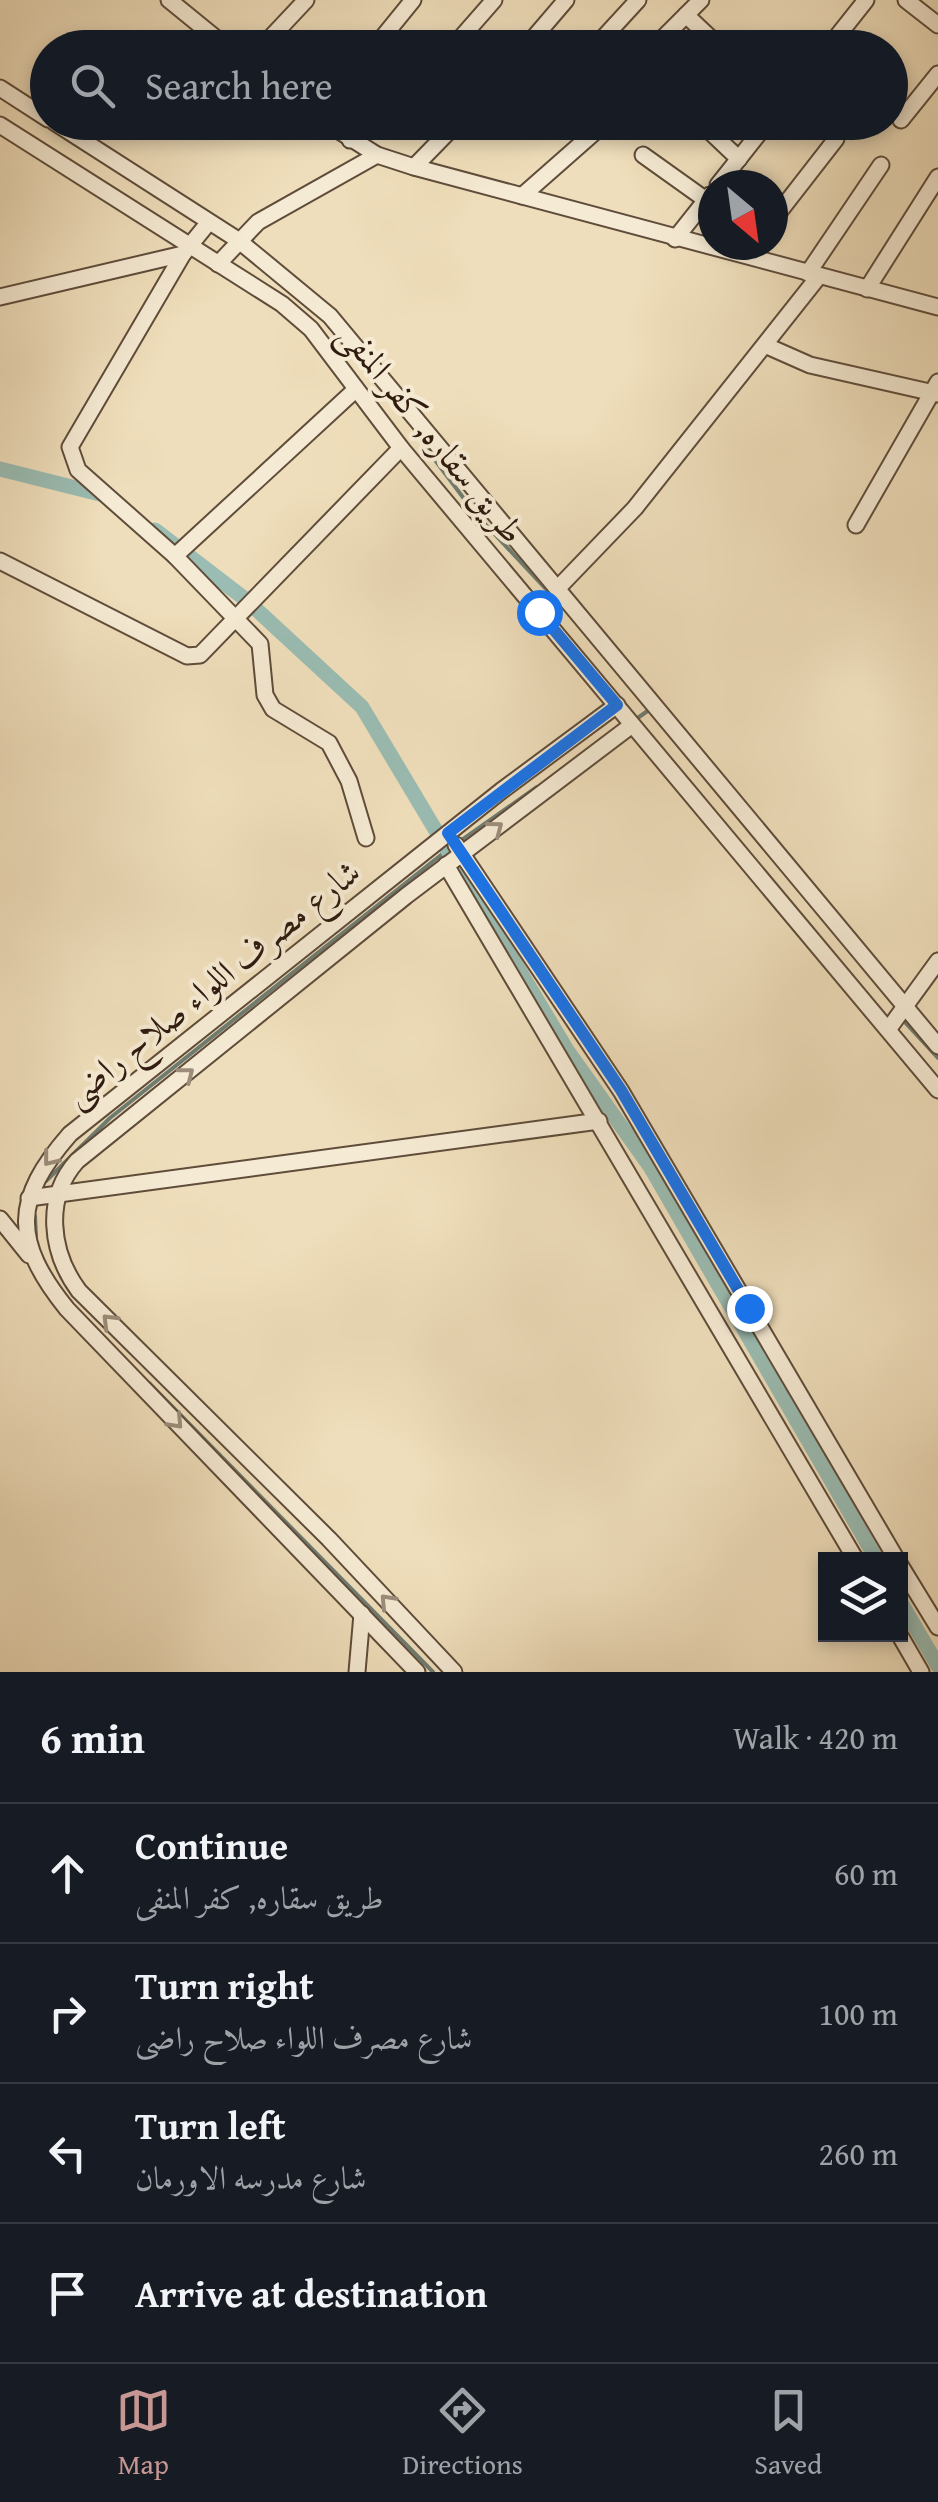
<!DOCTYPE html>
<html lang="en">
<head>
<meta charset="utf-8">
<style>
	body { margin:0; font-family:"Gentium Book Plus",Amiri,serif; background:#242831; color:#f1f3f6 }
	.controls { position:absolute; right:30px; bottom:30px; display:grid; overflow:hidden; border-radius:0px; box-shadow:0 5px 15px #0003 }
	.controls button { width:90px; height:90px; display:grid; place-items:center; padding:0; border:0; border-bottom:2px solid #363941; background:#171b24; color:#f1f3f6; font:50px sans-serif }
	.compass { position:absolute; left:698px; top:170px; width:90px; height:90px; border-radius:50%; background:#171b24; box-shadow:0 5px 15px #0003; rotate:151deg }
	.stop { position:absolute; width:30px; height:30px; margin:-22px; border:8px solid #1a73e8; border-radius:50%; background:#fff }
	.stop.end { background:#1a73e8; border-color:#fff; box-shadow:0 2px 10px #0008 }
	.list { margin:0; padding:0; list-style:none }
	h2 { display:flex; justify-content:space-between; align-items:center; height:130px; margin:0; padding:0 40px; font-size:42px }
	h2 small { font-size:32px; font-weight:400; color:#9ea1a6 }
	.list li { display:grid; grid-template-columns:65px 1fr auto; gap:30px; align-items:center; box-sizing:border-box; height:140px; padding:0 40px; border-top:2px solid #363941 }
	.list b { display:block; font-size:38px; white-space:nowrap }
	.list p { margin:0; font-size:32px; white-space:nowrap; color:#9ea1a6 }
	.list em { font-size:32px; font-style:normal; color:#9ea1a6 }
	.icon { flex:none; width:55px; height:55px; fill:none; stroke:currentColor; stroke-width:2; stroke-linecap:round; stroke-linejoin:round }
	.map { position:relative; flex:none; width:938px; height:1672px; overflow:hidden }
	.search { position:absolute; background:#171b24; box-shadow:0 5px 15px #0003; left:30px; right:30px; top:30px; height:110px; display:flex; align-items:center; gap:25px; box-sizing:border-box; padding:0 35px; border-radius:55px; color:#9ea1a6; font-size:38px }
	.sheet { height:690px; background:#171b24 }
	nav { display:flex; justify-content:space-around; align-items:center; box-sizing:border-box; height:140px; border-top:2px solid #363941; background:#171b24; font-size:28px; color:#9ea1a6 }
	nav a { display:grid; justify-items:center; gap:5px }
	nav .on { color:#c59692 }
	.map>svg:first-child { display:block }
	.lines { fill:none; stroke-linecap:round; stroke-linejoin:round }
	.stream { stroke:#6f7c71; stroke-width:4 }
	.canal { stroke:#9abcb2; stroke-width:15 }
	.minor-casing { stroke:#5f4c3a; stroke-width:19 }
	.minor { stroke:#f5ead3; stroke-width:15 }
	.oneway { stroke:#9c8d7b }
	.route { stroke:#1a73e8; stroke-width:12 }
	.labels { text-anchor:middle; stroke-width:8; stroke-linejoin:round; paint-order:stroke }
	.street-label { font-size:35px; fill:#2f1b0f; stroke:#f5ead3 }
</style>
</head>
<body>
<div class="map">
<svg width="938" height="1672" viewBox="0 0 938 1672">
	<rect width="100%" height="100%" fill="#efdebb"/>
	<filter id="stains"><feTurbulence type="fractalNoise" baseFrequency=".002" numOctaves="4"/><feColorMatrix values="0 0 0 0 .2 0 0 0 0 .09 0 0 0 0 .02 0 0 0 .5 -.17"/></filter>
	<radialGradient id="worn" r=".72"><stop offset=".6" stop-color="#630" stop-opacity="0"/><stop offset="1" stop-color="#630" stop-opacity=".3"/></radialGradient>
	<g class="lines">
		<!-- stream -->
		<g class="stream">
			<polyline points="420,440 474,512 558,602"/>
			<polyline points="639,717 649,710"/>
			<polyline points="459,842 537,787"/>
			<polyline points="901,1018 938,1058"/>
			<polyline points="46,1181 110,1118 451,847"/>
			<polyline points="35,1216 36,1236"/>
			<polyline points="149,1383 433,1672"/>
		</g>
		<!-- canal -->
		<g class="canal">
			<polyline points="0,469 108,496"/>
			<polyline points="155,530 245,599 362,707 567,1050 651,1168 877,1560"/>
			<polyline points="900,1601 938,1666"/>
		</g>
		<defs>
			<g id="minor">
				<polyline points="169,0 228,48"/>
				<polyline points="906,0 938,25"/>
				<polyline points="686,15 721,48"/>
				<polyline points="261,48 306,0"/>
				<polyline points="374,48 413,0"/>
				<polyline points="452,48 494,0"/>
				<polyline points="525,48 566,0"/>
				<polyline points="594,48 638,0"/>
				<polyline points="653,48 701,0"/>
				<polyline points="828,48 866,0"/>
				<polyline points="0,88 48,119"/>
				<polyline points="901,120 938,74"/>
				<polyline points="54,122 238,240 330,316 938,1046"/>
				<polyline points="325,122 377,155 414,167 938,307"/>
				<polyline points="700,122 739,159"/>
				<polyline points="0,125 282,304 311,329 401,448 938,1090"/>
				<polyline points="350,140 371,122"/>
				<polyline points="643,155 706,200"/>
				<polyline points="414,167 458,122"/>
				<polyline points="718,185 768,122"/>
				<polyline points="522,196 606,122"/>
				<polyline points="773,220 836,139"/>
				<polyline points="209,222 183,254 70,447 78,470 175,556 260,644 265,695 273,709 329,743 349,781 366,838"/>
				<polyline points="675,239 710,195"/>
				<polyline points="218,264 258,222 377,155"/>
				<polyline points="808,273 881,165"/>
				<polyline points="867,289 938,177"/>
				<polyline points="0,297 183,254"/>
				<polyline points="767,346 810,365 938,394"/>
				<polyline points="856,525 938,382"/>
				<polyline points="175,556 354,391"/>
				<polyline points="0,561 187,656 200,655 401,448"/>
				<polyline points="558,588 635,508 819,276"/>
				<polyline points="456,845 621,1091 897,1560"/>
				<polyline points="446,865 856,1560"/>
				<polyline points="890,1027 938,961"/>
				<polyline points="29,1198 599,1121"/>
				<polyline points="0,1219 29,1255"/>
				<polyline points="900,1565 938,1627"/>
				<polyline points="899,1634 921,1672"/>
				<polyline points="357,1672 362,1614"/>
				<path d="M417 1672 67 1309C12 1241 13 1199 70 1134L501 791 617 705"/>
				<path d="M454 1672 329 1539 79 1291C50 1252 44 1198 77 1161L406 896 632 725"/>
			</g>
		</defs>
		<!-- minor casing -->
		<use href="#minor" class="minor-casing"/>
		<!-- minor -->
		<use href="#minor" class="minor"/>
	</g>
	<!-- one-way arrows -->
	<defs><path id="oneway-chevron" d="M-2-3.5L2.5 0L-2 3.5" fill="none" stroke-width="1.6" stroke-linecap="round" stroke-linejoin="round" transform="scale(2.5)"/></defs>
	<g class="oneway">
		<use href="#oneway-chevron" transform="translate(496 828) rotate(-37)"/>
		<use href="#oneway-chevron" transform="translate(187 1074) rotate(-38)"/>
		<use href="#oneway-chevron" transform="translate(50 1159) rotate(128)"/>
		<use href="#oneway-chevron" transform="translate(109 1321) rotate(-135)"/>
		<use href="#oneway-chevron" transform="translate(176 1422) rotate(47)"/>
		<use href="#oneway-chevron" transform="translate(387 1601) rotate(-133)"/>
	</g>
	<g class="lines">
		<!-- route -->
		<polyline class="route" points="539,612 617,705 448,833 621,1090 749,1308"/>
	</g>
	<g class="labels">
		<!-- street labels -->
		<g class="street-label">
			<text transform="translate(432 433) rotate(51)" y="12">طريق سقاره, كفر المنفى</text>
			<text transform="translate(212 983) rotate(-39)" y="12">شارع مصرف اللواء صلاح راضى</text>
		</g>
	</g>
	<rect width="100%" height="100%" filter="url(#stains)"/>
	<rect width="100%" height="100%" fill="url(#worn)"/>
</svg>
<div class="controls">
<button><svg class="icon" aria-label="layers" viewBox="0 0 24 24"><path d="M12 4l9 5-9 5-9-5zM3 14l9 5 9-5"/></svg></button>
</div>
<svg class="compass" viewBox="-18 -18 36 36"><path d="M0-13l5 13h-10z" fill="#e53935"/><path d="M0 13l5-13h-10z" fill="#9ea1a6"/></svg>
<div class="stop" style="left:539px;top:612px"></div>
<div class="stop end" style="left:749px;top:1308px"></div>
<div class="search"><svg class="icon" aria-label="search" viewBox="0 0 24 24"><circle cx="10" cy="10" r="6"/><path d="M15 15l6 6"/></svg>Search here</div>
</div>
<section class="sheet">
<h2>6 min<small>Walk · 420 m</small></h2>
<ul class="list">
<li><svg class="icon" aria-label="ahead" viewBox="0 0 24 24"><path d="M12 20V5M6 11l6-6 6 6"/></svg><div><b>Continue</b><p>طريق سقاره, كفر المنفى</p></div><em>60 m</em></li>
<li><svg class="icon" aria-label="right" viewBox="0 0 24 24"><path d="M7 20v-9h11M14 6l5 5-5 5"/></svg><div><b>Turn right</b><p>شارع مصرف اللواء صلاح راضى</p></div><em>100 m</em></li>
<li><svg class="icon" aria-label="left" viewBox="0 0 24 24"><path d="M17 20v-9H6M10 6l-5 5 5 5"/></svg><div><b>Turn left</b><p>شارع مدرسه الاورمان</p></div><em>260 m</em></li>
<li><svg class="icon" aria-label="arrive" viewBox="0 0 24 24"><path d="M6 21V4h12l-3 4 3 4H6"/></svg><div><b>Arrive at destination</b></div></li>
</ul>
</section>
<nav>
<a class="on"><svg class="icon" aria-label="map" viewBox="0 0 24 24"><path d="M3 6l6-2 6 2 6-2v14l-6 2-6-2-6 2zM9 4v14M15 6v14"/></svg>Map</a>
<a><svg class="icon" aria-label="directions" viewBox="0 0 24 24"><path d="M12 3l9 9-9 9-9-9zM9 14v-3h6M13 9l2 2-2 2"/></svg>Directions</a>
<a><svg class="icon" aria-label="saved" viewBox="0 0 24 24"><path d="M7 4h10v16l-5-4-5 4z"/></svg>Saved</a>
</nav>
</body>
</html>
